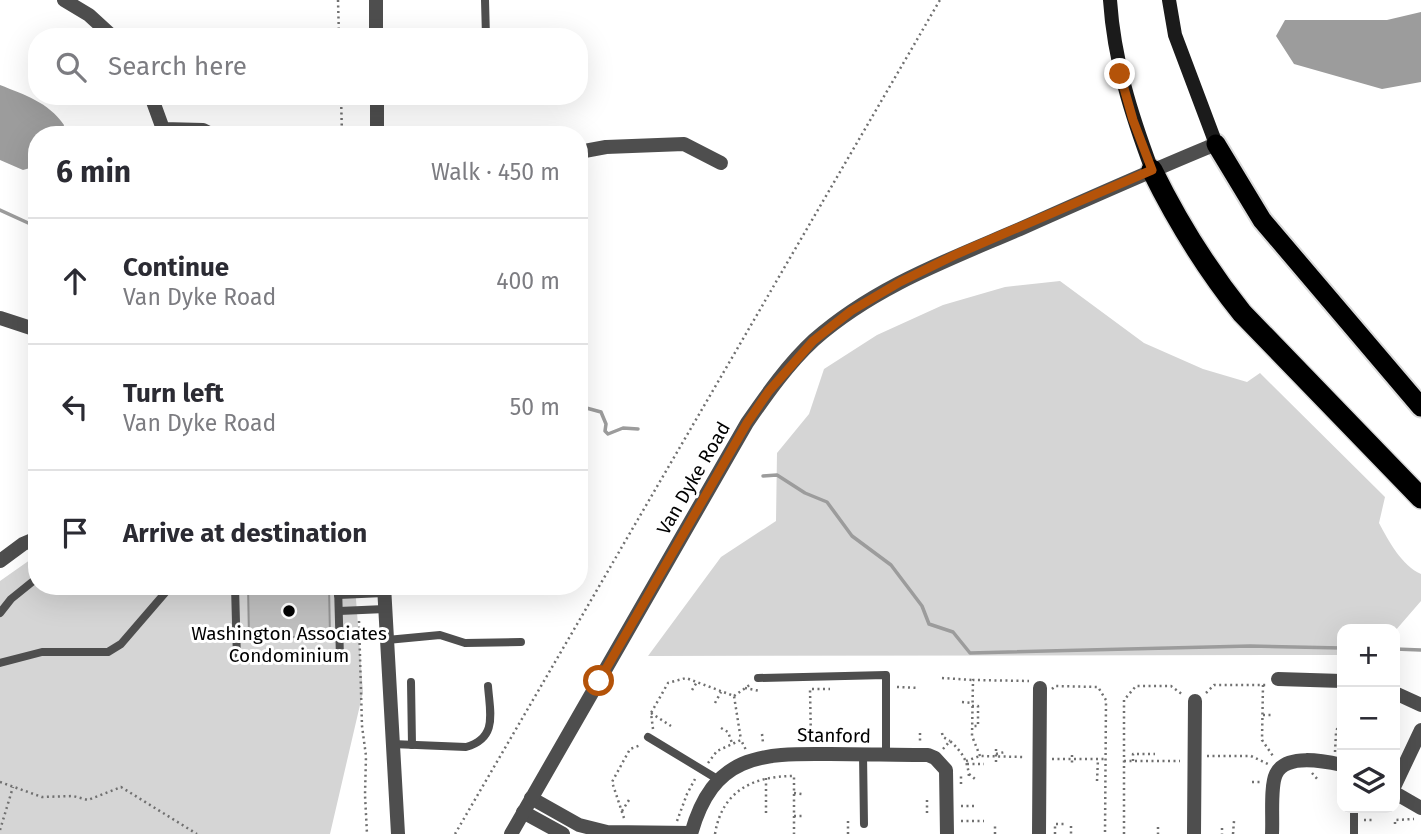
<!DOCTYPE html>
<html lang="en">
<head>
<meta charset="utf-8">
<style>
	body { margin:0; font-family:"Fira Sans",sans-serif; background:#f7f7f7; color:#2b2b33 }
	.controls { position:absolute; right:21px; bottom:21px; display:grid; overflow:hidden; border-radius:14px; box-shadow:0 7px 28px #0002 }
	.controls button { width:63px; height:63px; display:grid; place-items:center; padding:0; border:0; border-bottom:2px solid #e1e1e2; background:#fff; color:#2b2b33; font:35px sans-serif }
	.stop { position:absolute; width:21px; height:21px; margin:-16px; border:5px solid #b45309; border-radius:50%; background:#fff }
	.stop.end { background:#b45309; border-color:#fff; box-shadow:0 2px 7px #0008 }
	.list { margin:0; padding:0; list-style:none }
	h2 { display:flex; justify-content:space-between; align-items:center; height:91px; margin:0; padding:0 28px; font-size:30px }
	h2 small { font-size:23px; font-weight:400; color:#7c7c81 }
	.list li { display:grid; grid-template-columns:46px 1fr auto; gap:21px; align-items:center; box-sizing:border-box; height:126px; padding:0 28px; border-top:2px solid #e1e1e2 }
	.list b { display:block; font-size:26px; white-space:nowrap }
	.list p { margin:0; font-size:23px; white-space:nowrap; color:#7c7c81 }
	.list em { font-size:23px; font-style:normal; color:#7c7c81 }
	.icon { flex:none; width:38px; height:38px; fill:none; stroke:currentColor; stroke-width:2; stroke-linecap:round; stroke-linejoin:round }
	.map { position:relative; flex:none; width:1421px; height:834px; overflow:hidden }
	.search { position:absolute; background:#fff; box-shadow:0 7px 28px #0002; left:28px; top:28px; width:560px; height:77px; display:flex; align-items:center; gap:18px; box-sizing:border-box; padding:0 24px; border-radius:28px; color:#7c7c81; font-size:26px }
	.panel { position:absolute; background:#fff; box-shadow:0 7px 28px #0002; left:28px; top:126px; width:560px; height:469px; border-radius:28px }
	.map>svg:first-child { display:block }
	.green { fill:#d5d5d5 }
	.water { fill:#9c9c9c }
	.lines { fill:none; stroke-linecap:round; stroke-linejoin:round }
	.stream { stroke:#9c9c9c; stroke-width:3.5 }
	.building { fill:#bebebe; stroke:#929292; stroke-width:2 }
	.trunk-casing { stroke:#dbdbdb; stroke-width:23 }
	.motorway-casing { stroke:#dbdbdb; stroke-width:24 }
	.path { stroke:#707070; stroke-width:2.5; stroke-dasharray:2 3.5; stroke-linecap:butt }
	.service { stroke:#4e4e4e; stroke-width:8 }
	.minor { stroke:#4e4e4e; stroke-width:14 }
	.tertiary { stroke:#4e4e4e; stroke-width:14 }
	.secondary { stroke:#1b1b1b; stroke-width:14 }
	.trunk { stroke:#000; stroke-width:19 }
	.motorway { stroke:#000; stroke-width:21 }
	.route { stroke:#b45309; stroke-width:9 }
	.poi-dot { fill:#000; stroke:#fff; stroke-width:2.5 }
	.labels { text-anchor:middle; stroke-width:6; stroke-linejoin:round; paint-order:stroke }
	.street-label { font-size:19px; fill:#000; stroke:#fff }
	.poi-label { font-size:19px; fill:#000; stroke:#fff }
</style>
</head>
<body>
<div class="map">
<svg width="1421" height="834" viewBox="0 0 1421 834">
	<rect width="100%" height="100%" fill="#fff"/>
	<!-- green -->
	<g class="green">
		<path d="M1060 281 1144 343 1203 369 1247 382 1260 373 1385 497 1379 523C1388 540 1402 566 1421 574V601L1395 631V629H1342V655L648 656 721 557 776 521 777 453 809 414 824 369 877 335 943 305 1005 287Z"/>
		<polygon points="37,555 37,586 355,586 363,692 330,834 0,834 0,581"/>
	</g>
	<!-- water -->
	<g class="water">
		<polygon points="1421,12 1421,82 1382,89 1294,64 1276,36 1285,20 1387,20"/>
		<path d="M0 85C25 95 48 102 64 125L61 135H37V166L23 170 0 160Z"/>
	</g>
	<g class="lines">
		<!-- stream -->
		<g class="stream">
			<polyline points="0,210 37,227"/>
			<polyline points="579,406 601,412 606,424 605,431 608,434 623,428 638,429"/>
			<polyline points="763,476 777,475 805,493 827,502 852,536 891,565 922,606 929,624 953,632 970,653 1250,646 1342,648"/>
			<polyline points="1395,649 1421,650"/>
		</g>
	</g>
	<!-- building -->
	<polygon class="building" points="248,586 329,586 330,636 249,638"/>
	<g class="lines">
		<defs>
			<polyline id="trunk" points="1216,144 1262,220 1421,407"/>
			<path id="motorway" d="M1152 170C1177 221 1206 268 1242 313L1421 498"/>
		</defs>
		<!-- trunk casing -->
		<use href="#trunk" class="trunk-casing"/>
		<!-- motorway casing -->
		<use href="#motorway" class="motorway-casing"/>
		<!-- path -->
		<g class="path">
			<polyline points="338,0 339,37"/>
			<polyline points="341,96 342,135"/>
			<polyline points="359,621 362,726 366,756 365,795 367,834"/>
			<polyline points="942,678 973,680"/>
			<polyline points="1263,685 1262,740 1273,756"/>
			<polyline points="897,687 919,688"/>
			<polyline points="745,688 760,691"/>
			<polyline points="1052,689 1055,686 1098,687 1106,700 1105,834"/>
			<polyline points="692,690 697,682"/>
			<polyline points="1206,693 1214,685 1266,685"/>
			<polyline points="734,696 751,684"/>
			<polyline points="962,702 973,703"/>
			<polyline points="715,703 721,692"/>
			<polyline points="972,706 978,706 978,726 974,726"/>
			<polyline points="651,713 671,726"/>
			<polyline points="1263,715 1271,715"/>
			<polyline points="721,728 728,732 732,743"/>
			<polyline points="653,729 651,713 668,683 686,678 734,696 741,740"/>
			<polyline points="920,733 920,742"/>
			<polyline points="942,733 943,737 950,741"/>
			<polyline points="762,734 763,743"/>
			<polyline points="811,742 810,689 830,689"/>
			<path d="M943 749 950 741C962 752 968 761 969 777"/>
			<polyline points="1335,752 1336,733 1342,711"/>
			<polyline points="996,754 1005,752"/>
			<polyline points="1072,755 1072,765"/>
			<polyline points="980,756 972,736 973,680 1029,681"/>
			<polyline points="1207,756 1251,756 1268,764"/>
			<polyline points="1052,759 1105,759"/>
			<polyline points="966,761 980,756 1025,757"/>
			<polyline points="1124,761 1180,761"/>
			<polyline points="1133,761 1133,754 1155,754"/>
			<polyline points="996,762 996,747"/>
			<polyline points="708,763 717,751 741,740 746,750"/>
			<polyline points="967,764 984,764"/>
			<polyline points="1312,773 1319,781"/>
			<polyline points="969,774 975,779"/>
			<polyline points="766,778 766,813"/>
			<polyline points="1097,781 1098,759"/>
			<polyline points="0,782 42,797 73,796 88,800 121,787 197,834"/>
			<polyline points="1252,782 1262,782"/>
			<polyline points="961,784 961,773"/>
			<polyline points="794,793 802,794"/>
			<polyline points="961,806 975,806"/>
			<polyline points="622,811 629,800"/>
			<polyline points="927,813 927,798"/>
			<polyline points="794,816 802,816"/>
			<polyline points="624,818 612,782 630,749 641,745"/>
			<polyline points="1364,820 1374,820"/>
			<polyline points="677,821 687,794 695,779"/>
			<polyline points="961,821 984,821"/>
			<polyline points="1395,824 1395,820 1414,819"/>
			<polyline points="1071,826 1071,834"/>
			<polyline points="1158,827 1158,834"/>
			<polyline points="1222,828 1222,834"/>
			<polyline points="0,830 13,787"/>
			<polyline points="455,834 940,0"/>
			<path d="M715 834C722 790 754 776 794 776V834"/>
			<polyline points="848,834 848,818"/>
			<polyline points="995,834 995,824"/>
			<polyline points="1055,834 1055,824 1064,824"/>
			<polyline points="1124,834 1124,700 1136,686 1171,686 1183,695"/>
			<polyline points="1233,834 1234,821"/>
		</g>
		<!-- service -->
		<g class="service">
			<polyline points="485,0 486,37"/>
			<polyline points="235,586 237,660 340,658 338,586"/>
			<polyline points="338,595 384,593"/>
			<polyline points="339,611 385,609"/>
			<polyline points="0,613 11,599 37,578"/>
			<polyline points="387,640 440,635 465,643 521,642"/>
			<polyline points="0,663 42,652 108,652 121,644 171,586"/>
			<polyline points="758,678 886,675 886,755"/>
			<polyline points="411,682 412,745"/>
			<polyline points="648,737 719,780"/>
			<path d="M392 744 466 747C498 738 490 713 488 686"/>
			<polyline points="863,754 864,824"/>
			<polyline points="1354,808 1354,834"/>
		</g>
		<!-- minor -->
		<g class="minor">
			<polyline points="64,0 89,15 113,37"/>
			<polyline points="151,96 163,129 203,130 213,135"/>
			<polyline points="579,152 606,147 684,144 721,163"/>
			<polyline points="0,318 37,330"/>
			<polyline points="0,561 23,544 37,538"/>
			<polyline points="1278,679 1342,681"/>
			<polyline points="1395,693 1421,705"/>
			<polyline points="1395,785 1421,730"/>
			<polyline points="1395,793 1421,808"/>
			<polyline points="531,798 579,825 607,832 691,833"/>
			<polyline points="523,812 563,834"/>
			<path d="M691 834C713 755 759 753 830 754 863 754 896 755 928 755L935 758 946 770 947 834"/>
			<polyline points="1039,834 1040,688"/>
			<polyline points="1194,834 1195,701"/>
			<path d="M1272 834C1273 819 1270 786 1276 774 1286 753 1324 761 1342 765"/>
		</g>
		<!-- tertiary -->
		<g class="tertiary">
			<polyline points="376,0 376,37"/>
			<polyline points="377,96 377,135"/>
			<polyline points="384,586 398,834"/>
			<path d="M511 834 747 423C767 394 788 364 814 340 874 287 948 260 1020 229 1085 200 1150 171 1216 144"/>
		</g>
		<!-- secondary -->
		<g class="secondary">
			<path d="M1110 0C1114 60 1131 114 1152 170"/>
			<polyline points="1169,0 1175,35 1216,144"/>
		</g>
		<!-- trunk -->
		<use href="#trunk" class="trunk"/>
		<!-- motorway -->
		<use href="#motorway" class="motorway"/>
	</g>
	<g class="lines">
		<!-- route -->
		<polyline class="route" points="599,681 747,423 769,391 813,341 851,311 900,282 957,254 1152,170 1133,120 1120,74"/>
	</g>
	<!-- markers -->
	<circle class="poi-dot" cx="289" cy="611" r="7"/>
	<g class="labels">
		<!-- street labels -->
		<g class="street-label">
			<text transform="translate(693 478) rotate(-60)" y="7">Van Dyke Road</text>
			<text transform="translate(834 735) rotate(1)" y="7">Stanford</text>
		</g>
		<!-- poi labels -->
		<g class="poi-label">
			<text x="289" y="640">Washington Associates<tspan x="289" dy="22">Condominium</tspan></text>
		</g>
	</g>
</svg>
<div class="controls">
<button>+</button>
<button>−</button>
<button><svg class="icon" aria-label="layers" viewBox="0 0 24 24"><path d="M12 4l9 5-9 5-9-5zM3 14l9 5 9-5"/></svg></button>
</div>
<div class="stop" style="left:599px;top:681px"></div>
<div class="stop end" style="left:1120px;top:74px"></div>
<div class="search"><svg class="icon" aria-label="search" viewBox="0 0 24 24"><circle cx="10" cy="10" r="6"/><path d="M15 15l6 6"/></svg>Search here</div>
<section class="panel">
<h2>6 min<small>Walk · 450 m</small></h2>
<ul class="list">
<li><svg class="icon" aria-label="ahead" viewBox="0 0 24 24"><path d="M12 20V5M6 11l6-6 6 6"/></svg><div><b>Continue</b><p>Van Dyke Road</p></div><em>400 m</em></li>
<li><svg class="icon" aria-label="left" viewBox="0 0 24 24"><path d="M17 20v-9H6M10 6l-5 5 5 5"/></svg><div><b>Turn left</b><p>Van Dyke Road</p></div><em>50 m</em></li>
<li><svg class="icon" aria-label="arrive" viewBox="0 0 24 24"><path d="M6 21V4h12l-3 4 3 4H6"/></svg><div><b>Arrive at destination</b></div></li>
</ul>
</section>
</div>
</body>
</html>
